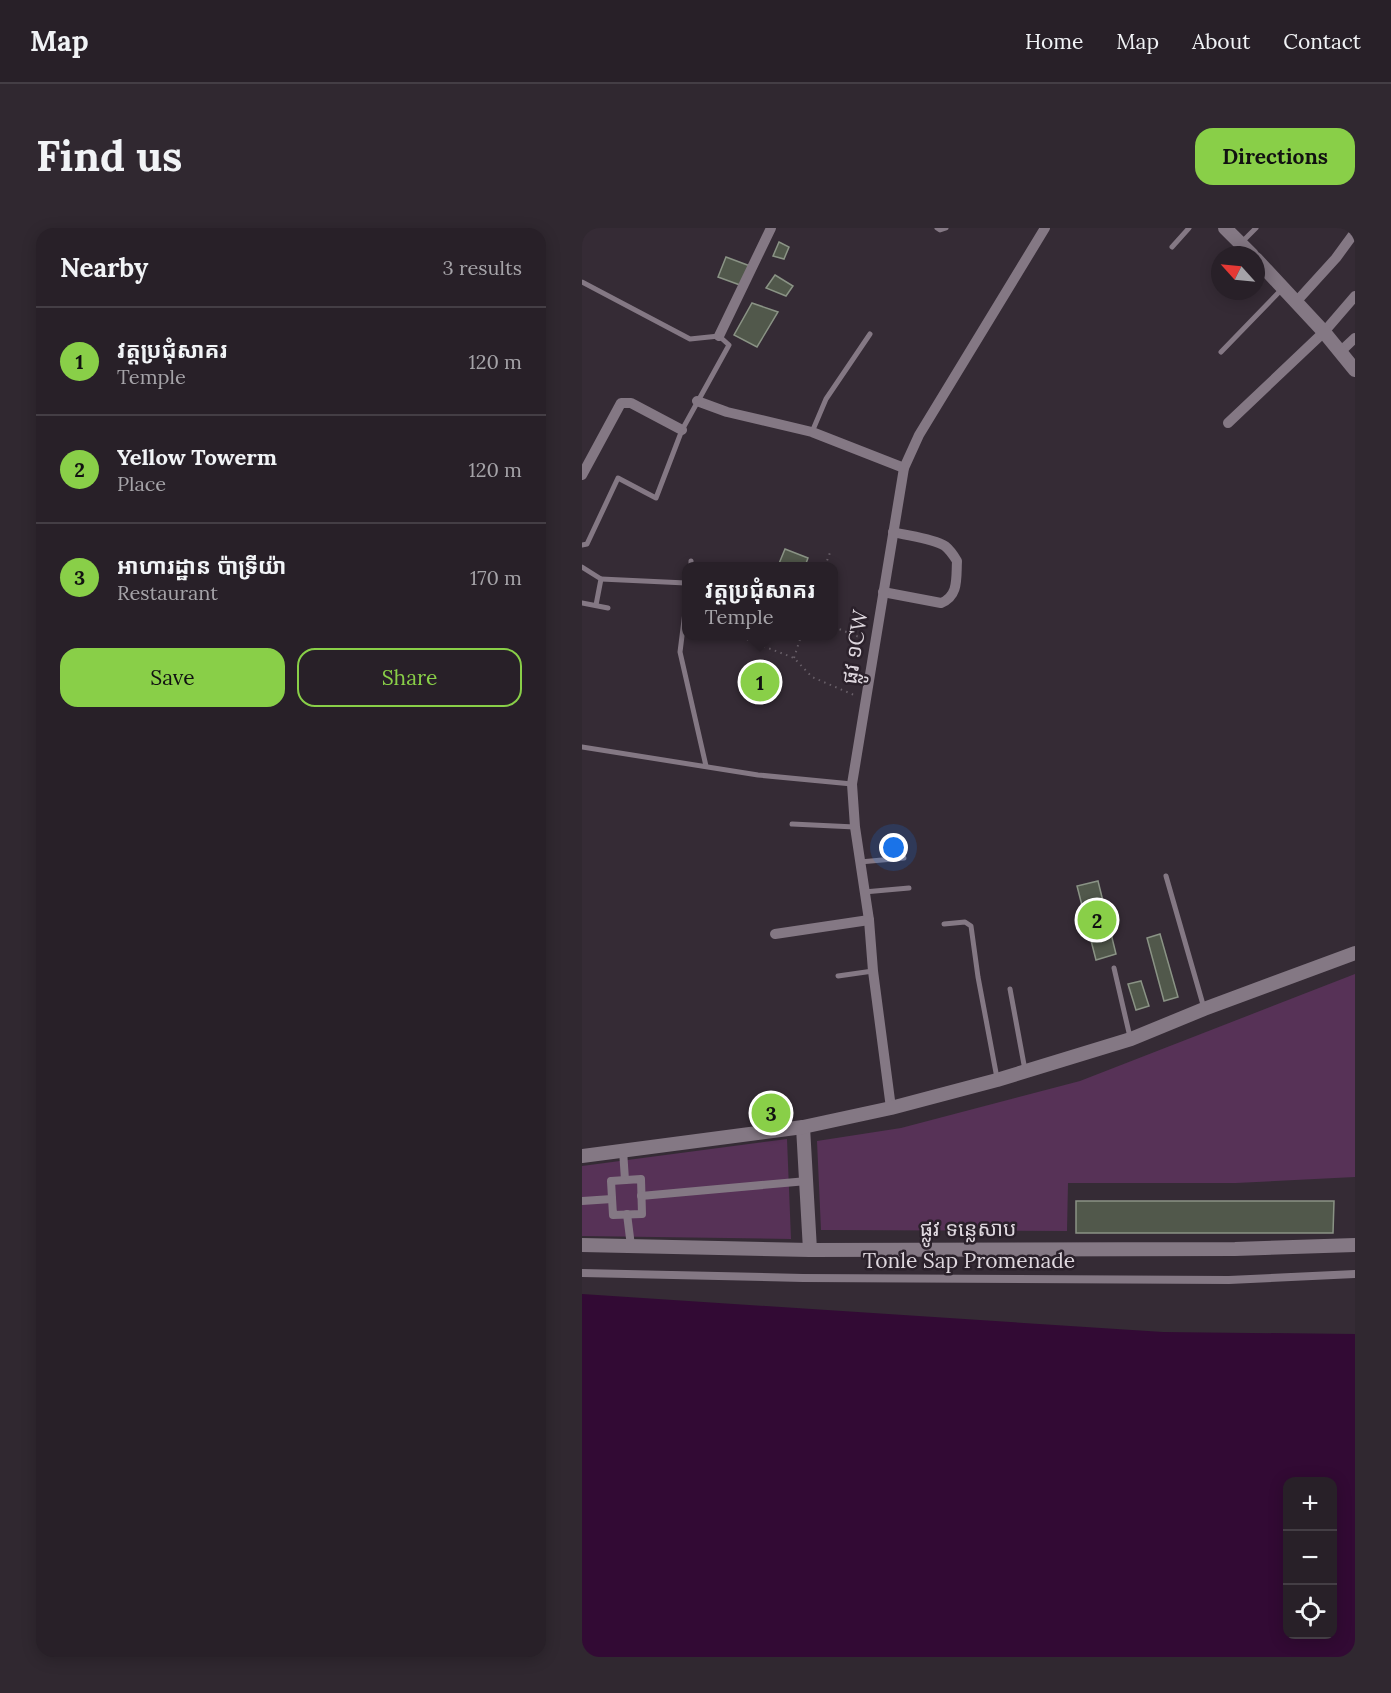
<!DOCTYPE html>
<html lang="en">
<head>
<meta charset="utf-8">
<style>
	body { margin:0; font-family:Lora,"Noto Sans Khmer",serif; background:#302830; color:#f1f3f6 }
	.controls { position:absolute; right:18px; bottom:18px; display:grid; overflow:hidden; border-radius:12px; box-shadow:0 3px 15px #0003 }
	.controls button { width:54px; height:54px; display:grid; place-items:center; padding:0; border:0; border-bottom:2px solid #443e45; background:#282028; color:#f1f3f6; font:30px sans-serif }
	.compass { position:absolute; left:629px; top:18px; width:54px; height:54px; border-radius:50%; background:#282028; box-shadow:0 3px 15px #0003; rotate:297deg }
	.you { position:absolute; left:312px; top:620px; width:21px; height:21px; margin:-15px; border:4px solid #fff; border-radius:50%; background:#1a73e8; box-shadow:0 0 0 9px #1a73e833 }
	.badge { display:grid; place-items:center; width:39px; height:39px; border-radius:50%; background:#89cf48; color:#111; font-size:20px; font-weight:700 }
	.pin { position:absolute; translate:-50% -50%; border:3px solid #fff; box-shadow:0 2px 6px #0006 }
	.popup { position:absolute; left:100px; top:334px; width:156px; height:78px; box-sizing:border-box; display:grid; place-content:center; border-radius:12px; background:#282028; filter:drop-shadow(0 2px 4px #0005); font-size:20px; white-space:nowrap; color:#a5a3a8 }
	.popup b { font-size:22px; color:#f1f3f6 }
	.popup::after { content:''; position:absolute; left:50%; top:100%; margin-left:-12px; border:12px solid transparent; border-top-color:#282028 }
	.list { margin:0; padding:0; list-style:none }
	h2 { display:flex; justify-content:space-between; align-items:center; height:78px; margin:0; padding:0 24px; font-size:26px }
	h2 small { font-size:20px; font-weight:400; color:#a5a3a8 }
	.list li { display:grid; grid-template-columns:39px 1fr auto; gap:18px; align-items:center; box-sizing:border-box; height:108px; padding:0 24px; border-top:2px solid #443e45 }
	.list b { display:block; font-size:22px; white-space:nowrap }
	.list p { margin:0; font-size:20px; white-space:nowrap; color:#a5a3a8 }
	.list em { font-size:20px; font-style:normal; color:#a5a3a8 }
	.actions { display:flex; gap:12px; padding:18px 24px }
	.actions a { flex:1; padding:14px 0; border:2px solid #89cf48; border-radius:18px; text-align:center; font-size:21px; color:#89cf48 }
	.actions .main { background:#89cf48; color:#111 }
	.icon { flex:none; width:33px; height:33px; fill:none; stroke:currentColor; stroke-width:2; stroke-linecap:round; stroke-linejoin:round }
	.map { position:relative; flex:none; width:773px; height:1429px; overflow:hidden; border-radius:18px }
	header { display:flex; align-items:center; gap:36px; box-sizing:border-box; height:84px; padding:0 30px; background:#282028; border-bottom:2px solid #443e45 }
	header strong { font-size:28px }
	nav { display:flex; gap:33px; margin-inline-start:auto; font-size:21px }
	.intro { display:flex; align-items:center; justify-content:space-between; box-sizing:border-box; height:144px; padding:0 36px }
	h1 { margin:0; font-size:42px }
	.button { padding:15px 27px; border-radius:18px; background:#89cf48; color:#111; font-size:21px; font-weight:700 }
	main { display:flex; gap:36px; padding:0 36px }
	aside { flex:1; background:#282028; border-radius:18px; box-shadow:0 3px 15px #0003 }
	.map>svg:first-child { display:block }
	.green { fill:#573257 }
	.water { fill:#320a34; fill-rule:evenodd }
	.building { fill:#51584b; stroke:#8a9385; stroke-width:1.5 }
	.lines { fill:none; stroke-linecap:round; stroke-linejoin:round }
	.path { stroke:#685f68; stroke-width:2; stroke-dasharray:1.5 4.5; stroke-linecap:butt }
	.service { stroke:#847884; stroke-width:5 }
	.pedestrian { stroke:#847884; stroke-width:8 }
	.minor { stroke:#847884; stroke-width:10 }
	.tertiary { stroke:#847884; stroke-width:14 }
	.labels { text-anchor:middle; stroke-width:5; stroke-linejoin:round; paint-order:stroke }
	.street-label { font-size:21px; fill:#ded7de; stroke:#2b212b }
</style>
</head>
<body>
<header>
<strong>Map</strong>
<nav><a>Home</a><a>Map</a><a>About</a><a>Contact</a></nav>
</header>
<div class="intro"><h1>Find us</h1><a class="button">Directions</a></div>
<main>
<aside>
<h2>Nearby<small>3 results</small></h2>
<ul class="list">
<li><span class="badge">1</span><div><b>វត្តប្រជុំសាគរ</b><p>Temple</p></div><em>120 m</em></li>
<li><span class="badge">2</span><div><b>Yellow Towerm</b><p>Place</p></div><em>120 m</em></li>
<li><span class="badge">3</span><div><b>អាហារដ្ឋាន ប៉ាទ្រីយ៉ា</b><p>Restaurant</p></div><em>170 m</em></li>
</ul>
<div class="actions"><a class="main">Save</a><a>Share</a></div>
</aside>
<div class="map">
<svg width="773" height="1429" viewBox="0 0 773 1429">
	<rect width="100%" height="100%" fill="#352b35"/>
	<!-- green -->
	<g class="green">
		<polygon points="773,746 773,949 654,955 486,955 485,1003 239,1002 235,913 319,900 498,853"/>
		<polygon points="205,911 209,1011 0,1008 0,938"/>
	</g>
	<!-- water -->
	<path class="water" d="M0 1066 581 1104 773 1106V1429H0ZM706 1254H750V1406H706Z"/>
	<!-- building -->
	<g class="building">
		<polygon points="197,14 207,19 202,31 191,28"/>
		<polygon points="144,29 168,38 158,57 136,49"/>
		<polygon points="193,47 211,58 204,68 184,60"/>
		<polygon points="170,75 196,84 175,119 152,107"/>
		<polygon points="203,321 226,330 223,338 196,338"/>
		<polygon points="516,653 534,726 514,732 495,658"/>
		<polygon points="578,706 596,769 582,773 565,710"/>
		<polygon points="559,753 567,778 554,782 546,756"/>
		<polygon points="198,877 199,890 179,893 178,880"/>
		<polygon points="494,973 752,973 751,1005 494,1005"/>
	</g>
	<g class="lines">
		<!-- path -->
		<g class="path">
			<polyline points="243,338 249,322"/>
			<polyline points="252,399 282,411"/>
			<polyline points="160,408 168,413 212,430 230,449 272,467"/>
			<polyline points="212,430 219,408"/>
		</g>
		<!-- service -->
		<g class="service">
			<polyline points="355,0 358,2 364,0"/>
			<polyline points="659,15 674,0"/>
			<polyline points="590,19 607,0"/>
			<polyline points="0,54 108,111 137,108 147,117 100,202 74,270 36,250 5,316 0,317"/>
			<polyline points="639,124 700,61"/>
			<polyline points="230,204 244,171 288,106"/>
			<polyline points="109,338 109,333"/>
			<polyline points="0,339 19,351 14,377"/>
			<polyline points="19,351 104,355"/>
			<polyline points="0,375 26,380"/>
			<polyline points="104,376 98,424 124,538"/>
			<polyline points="0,519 176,547 270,556"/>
			<polyline points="210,596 273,599"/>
			<polyline points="278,634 322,630"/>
			<polyline points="584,648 622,780"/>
			<polyline points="282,664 327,660"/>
			<polyline points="362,696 383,694 389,698 396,749 415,850"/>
			<polyline points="532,740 548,809"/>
			<polyline points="256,748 291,743"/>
			<polyline points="428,761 443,842"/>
		</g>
		<!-- pedestrian -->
		<g class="pedestrian">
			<polyline points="41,922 43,952"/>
			<polygon points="59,951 60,986 31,987 29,953"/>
			<polyline points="59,968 225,953"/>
			<polyline points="0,973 30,971"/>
			<polyline points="45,986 49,1018"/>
			<polyline points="0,1045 221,1050 647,1052 773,1046"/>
		</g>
		<!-- minor -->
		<g class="minor">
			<polyline points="714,74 754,30 773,4"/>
			<polyline points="137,108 189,0"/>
			<polyline points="758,124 773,110"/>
			<polyline points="115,173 145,184 230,204 322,240"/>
			<polyline points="646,195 742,104 773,68"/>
			<polyline points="0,247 39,175 49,175 100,202"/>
			<path d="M301 364 359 375C377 368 374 350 375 333 372 328 368 322 363 318 350 310 326 308 311 304"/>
			<polyline points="193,706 287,692"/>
			<polyline points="309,880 291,743 287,692 273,599 270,556 322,240 337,207 463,0"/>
		</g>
		<!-- tertiary -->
		<g class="tertiary">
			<polyline points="643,0 670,27"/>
			<polyline points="674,31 742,104 773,142"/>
			<polyline points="221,899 228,1022"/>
			<polyline points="0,928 221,899 309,880 415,852 549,811 622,781 773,725"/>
			<polyline points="0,1017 228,1022 653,1021 773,1017"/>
		</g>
	</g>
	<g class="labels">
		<!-- street labels -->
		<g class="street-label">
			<text transform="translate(273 419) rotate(-81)" y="7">ផ្លូវ ១CW</text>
			<text x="386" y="1008">ផ្លូវ ទន្លេសាប</text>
			<text x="387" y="1040">Tonle Sap Promenade</text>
		</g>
	</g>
</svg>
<div class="controls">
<button>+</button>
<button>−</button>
<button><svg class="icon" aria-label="locate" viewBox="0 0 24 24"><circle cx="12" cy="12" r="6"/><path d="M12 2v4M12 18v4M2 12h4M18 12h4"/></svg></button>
</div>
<svg class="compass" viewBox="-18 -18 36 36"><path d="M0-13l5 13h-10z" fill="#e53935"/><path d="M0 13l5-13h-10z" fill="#a5a3a8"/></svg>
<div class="you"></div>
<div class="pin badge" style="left:178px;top:454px">1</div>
<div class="popup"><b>វត្តប្រជុំសាគរ</b>Temple</div>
<div class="pin badge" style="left:515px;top:692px">2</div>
<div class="pin badge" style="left:189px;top:885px">3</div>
</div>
</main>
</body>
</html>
